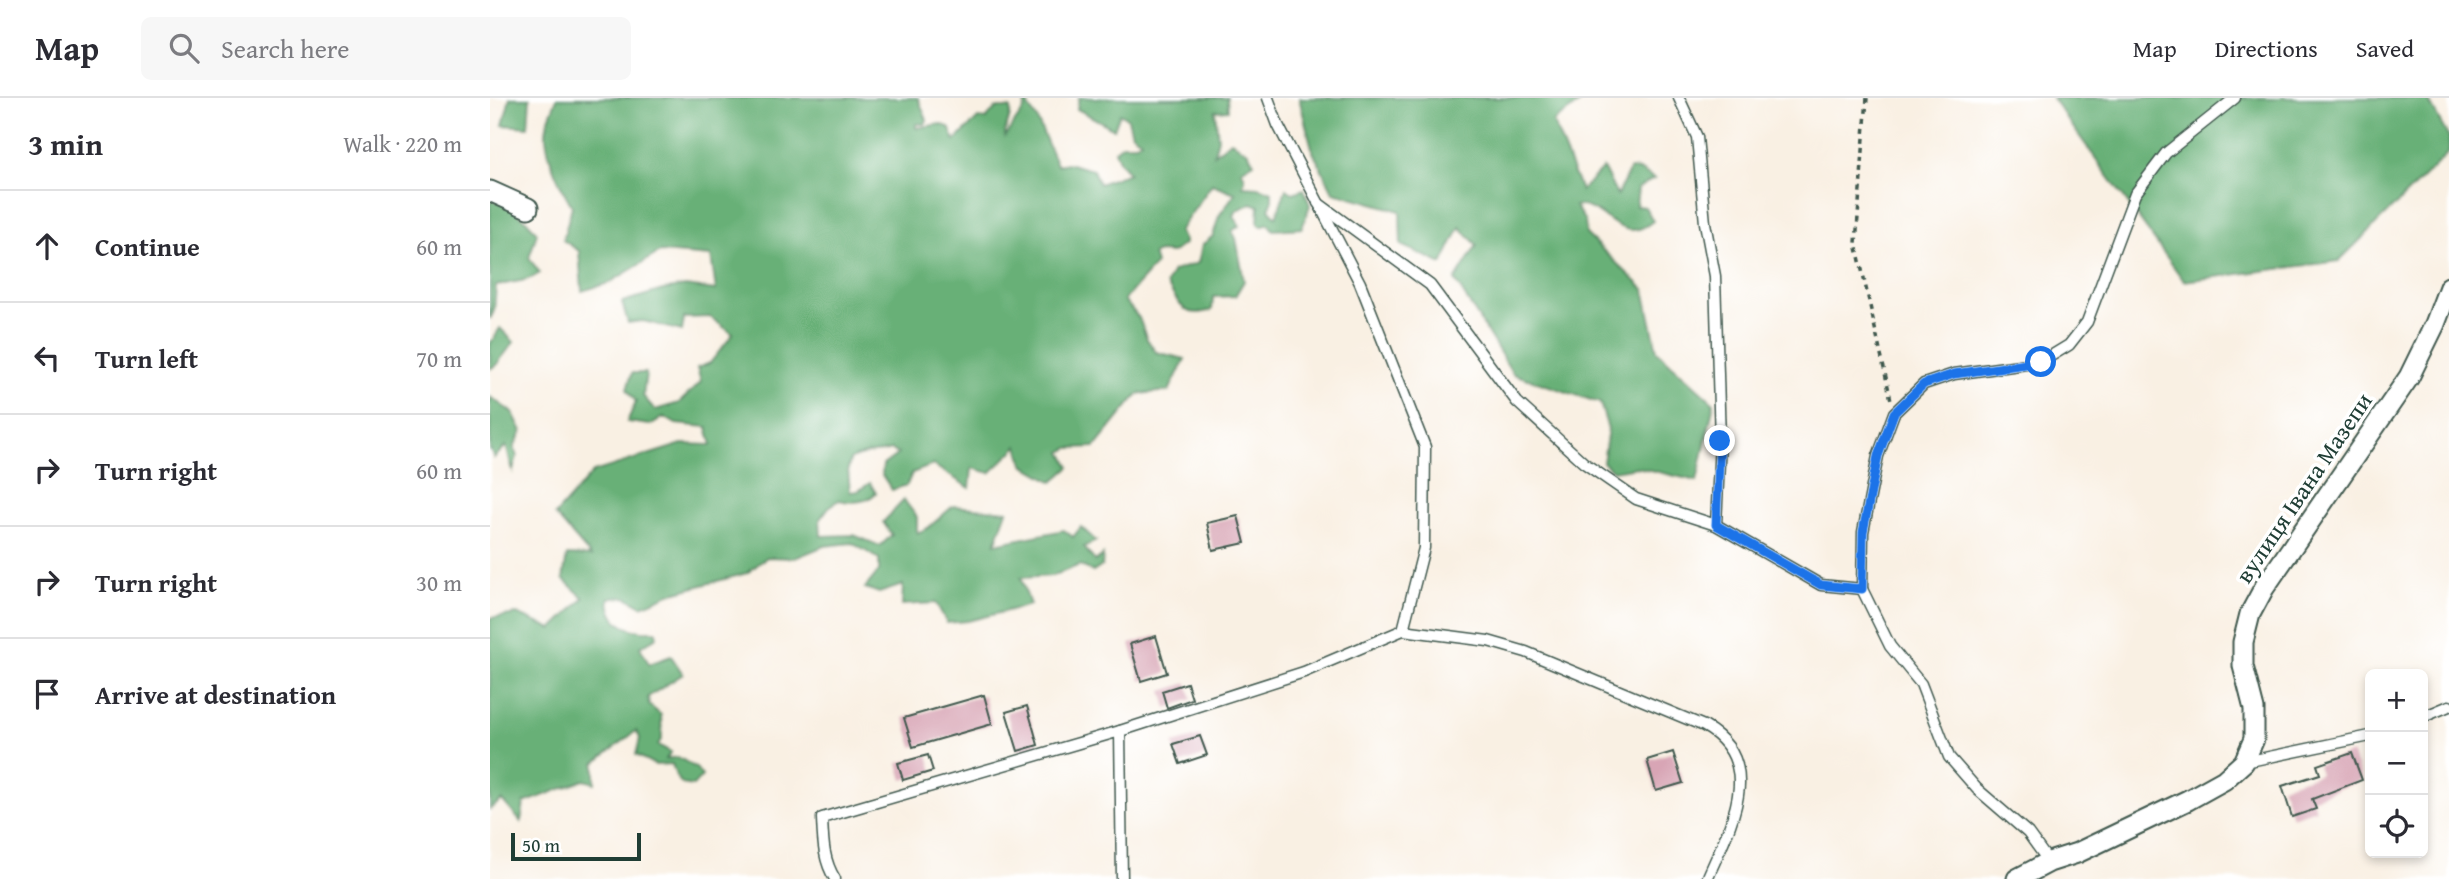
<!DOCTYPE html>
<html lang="en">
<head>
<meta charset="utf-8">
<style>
	body { margin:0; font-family:"Gentium Book Plus",serif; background:#f7f7f7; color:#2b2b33 }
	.controls { position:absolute; right:21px; bottom:21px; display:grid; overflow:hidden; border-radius:10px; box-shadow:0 4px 10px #0003 }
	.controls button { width:63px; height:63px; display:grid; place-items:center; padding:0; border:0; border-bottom:2px solid #e1e1e2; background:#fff; color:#2b2b33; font:35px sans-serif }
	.scale { position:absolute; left:21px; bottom:18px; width:130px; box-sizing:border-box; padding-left:7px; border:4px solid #1f3d34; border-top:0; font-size:19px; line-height:24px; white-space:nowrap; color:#1f3d34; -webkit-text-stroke:5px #fff; paint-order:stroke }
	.stop { position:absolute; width:21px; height:21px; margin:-16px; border:5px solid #1a73e8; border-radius:50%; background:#fff }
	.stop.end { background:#1a73e8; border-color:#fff; box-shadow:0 2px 7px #0008 }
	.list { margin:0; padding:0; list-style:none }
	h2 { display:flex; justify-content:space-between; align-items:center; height:91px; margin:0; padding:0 28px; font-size:30px }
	h2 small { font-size:23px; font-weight:400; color:#7c7c81 }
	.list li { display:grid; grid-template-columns:46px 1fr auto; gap:21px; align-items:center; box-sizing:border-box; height:112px; padding:0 28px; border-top:2px solid #e1e1e2 }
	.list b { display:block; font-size:26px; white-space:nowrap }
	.list em { font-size:23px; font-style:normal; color:#7c7c81 }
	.icon { flex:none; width:38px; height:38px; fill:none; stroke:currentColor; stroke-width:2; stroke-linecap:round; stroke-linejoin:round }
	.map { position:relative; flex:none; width:1959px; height:781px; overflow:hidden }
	header { display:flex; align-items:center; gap:42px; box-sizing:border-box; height:98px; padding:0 35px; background:#fff; border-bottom:2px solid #e1e1e2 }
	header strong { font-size:33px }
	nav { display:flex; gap:38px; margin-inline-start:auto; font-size:24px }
	.search { width:490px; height:63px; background:#f7f7f7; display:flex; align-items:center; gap:18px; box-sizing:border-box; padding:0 24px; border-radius:10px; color:#7c7c81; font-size:26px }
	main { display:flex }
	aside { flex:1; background:#fff }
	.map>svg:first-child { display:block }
	.forest { fill:#68b077; stroke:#447656; stroke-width:2 }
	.building { fill:#d8a5b5 }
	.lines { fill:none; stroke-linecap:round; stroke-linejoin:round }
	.lane-casing { stroke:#40584e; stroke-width:13 }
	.street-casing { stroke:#40584e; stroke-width:23 }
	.path { stroke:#40584e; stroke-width:3.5; stroke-dasharray:5 5; stroke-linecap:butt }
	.lane { stroke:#fff; stroke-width:10 }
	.street { stroke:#fff; stroke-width:19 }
	.route { stroke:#1a73e8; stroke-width:9 }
	.labels { text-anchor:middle; stroke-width:7; stroke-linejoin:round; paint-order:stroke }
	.street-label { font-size:24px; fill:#1f3d34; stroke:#fff }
</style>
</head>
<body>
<header>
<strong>Map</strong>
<div class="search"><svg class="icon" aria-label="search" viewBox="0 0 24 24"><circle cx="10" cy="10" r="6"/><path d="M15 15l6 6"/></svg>Search here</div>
<nav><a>Map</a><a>Directions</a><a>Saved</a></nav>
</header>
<main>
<aside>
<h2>3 min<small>Walk · 220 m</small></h2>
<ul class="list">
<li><svg class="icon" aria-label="ahead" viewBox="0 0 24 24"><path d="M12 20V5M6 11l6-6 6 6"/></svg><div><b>Continue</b></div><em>60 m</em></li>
<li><svg class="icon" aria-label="left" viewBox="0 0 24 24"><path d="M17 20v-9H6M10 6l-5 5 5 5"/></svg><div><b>Turn left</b></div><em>70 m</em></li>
<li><svg class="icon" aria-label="right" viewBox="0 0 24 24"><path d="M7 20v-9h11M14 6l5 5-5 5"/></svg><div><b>Turn right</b></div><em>60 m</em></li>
<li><svg class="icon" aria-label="right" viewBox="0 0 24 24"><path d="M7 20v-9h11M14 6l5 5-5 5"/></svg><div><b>Turn right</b></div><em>30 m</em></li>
<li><svg class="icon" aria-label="arrive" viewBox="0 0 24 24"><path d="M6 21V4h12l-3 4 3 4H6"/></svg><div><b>Arrive at destination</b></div></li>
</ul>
</aside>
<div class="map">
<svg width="1959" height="781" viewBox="0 0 1959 781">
	<rect width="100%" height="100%" fill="#fff"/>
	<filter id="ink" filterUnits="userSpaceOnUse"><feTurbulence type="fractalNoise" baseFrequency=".0143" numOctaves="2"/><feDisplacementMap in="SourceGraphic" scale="14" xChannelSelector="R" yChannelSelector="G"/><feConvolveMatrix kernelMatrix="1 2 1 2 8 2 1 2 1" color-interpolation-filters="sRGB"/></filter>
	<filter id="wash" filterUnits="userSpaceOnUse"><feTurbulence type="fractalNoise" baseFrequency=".00686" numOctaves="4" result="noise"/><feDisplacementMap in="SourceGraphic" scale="28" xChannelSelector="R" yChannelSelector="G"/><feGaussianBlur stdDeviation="1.57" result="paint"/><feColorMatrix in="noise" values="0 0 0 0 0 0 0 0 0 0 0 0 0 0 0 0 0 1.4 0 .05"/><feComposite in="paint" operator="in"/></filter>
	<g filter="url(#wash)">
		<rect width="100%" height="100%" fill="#f9f0e3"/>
		<!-- forest -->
		<g class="forest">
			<polygon points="20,0 40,0 38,29 13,27"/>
			<path d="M67 0H428L437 22 435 26H426V30L450 26 459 29 465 43 488 20 496 21 506 10H520C522 21 514 28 515 38L535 10 534 0H539L538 8 547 21 567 67 577 65 603 72 609 86 639 75 629 63 625 52 633 46H646L651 42 642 36 638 21 630 15 624 31 587 11 589 0H737L738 12 725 13 728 40 724 56 741 43 757 53 764 64 751 72 755 79 753 88 768 89 782 94V104L779 111 786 119 796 91 803 95 814 91 820 107 812 130 783 132 778 125 772 128 768 125 769 108 762 105 747 112 744 118 750 128 742 133 746 140 754 183 745 198 723 199 722 212C693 221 692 208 676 186L683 173 708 165 712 147 723 138 729 118 745 95 722 86 689 133 695 145 682 155 669 154 663 156 666 166 634 202 649 220 657 241 666 254 695 261 679 293 648 296 605 349 579 350 572 354 580 369 563 384 534 367 528 348 500 375 482 370 480 390 443 367 422 375 417 387 402 392 392 377 393 367 408 356 402 352C388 356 372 354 360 362L358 371 360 394 368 393 380 385 386 395C376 405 361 405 349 402L339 409 330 421 331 438 364 437 390 448 402 437 393 424 414 402 427 419V435L438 430 463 408 517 413 505 446 574 432 583 439 591 429 606 443 594 449 605 463 613 457 612 468 603 474 590 467 562 478 531 480 540 507 478 523 457 525 446 505 412 507 413 487 389 495 375 490 389 473V461L362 445 334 448 305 460 277 459 257 475 179 496 152 508 136 499 119 500C120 529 141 534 166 533L167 539 150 549 159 566 181 558 193 576 158 599 159 607 171 617 172 640 168 647 181 654 176 661 188 659 206 670 212 678 203 688 192 686 186 678 182 666 165 667 146 657 150 640 146 633 105 665V685L94 682 34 705 31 724 12 702 0 711V520L27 516 62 531 94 500 73 481 77 457 101 458 65 417 103 374 192 346 222 347 217 329 186 326 174 319 160 327 137 324 146 304 137 291 142 275H156L153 298 165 312 189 305 211 284 207 270 220 265 243 236 220 219 194 220 192 233 153 223 138 225 132 204 173 192 195 188 226 192 221 158 170 154 119 185 92 193 89 153 73 142 82 108C70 88 58 63 56 39 55 26 63 12 67 0Z"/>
			<path d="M809 0H1088L1091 4 1063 24 1091 93 1113 70 1127 97 1140 71 1149 72 1164 81 1148 90 1146 108 1155 109 1163 123C1129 151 1116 105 1085 108L1095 123 1096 136 1154 191 1167 253 1224 305 1207 383 1147 369 1123 373 1113 364 1118 331 1110 305 1023 276 965 182 987 147 970 129 952 166 911 147 910 113 843 94 823 54Z"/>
			<polygon points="1562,0 1937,0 1959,40 1959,54 1849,163 1694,183"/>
			<path d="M0 102C19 106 36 120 47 135L39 160 50 175C36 185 22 183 6 188L4 213 0 221Z"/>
			<polygon points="10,230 24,244 6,267 0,271 0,246"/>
			<polygon points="0,299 23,315 32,333 24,349 27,358 23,373 16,348 4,360 0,351"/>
		</g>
		<g id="blocks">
			<!-- building -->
			<g class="building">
				<polygon points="748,418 755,445 723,452 717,425"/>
				<polygon points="666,538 677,575 651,583 640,546"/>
				<polygon points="697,585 702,601 677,610 672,593"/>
				<polygon points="494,597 502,626 423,649 414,620"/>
				<polygon points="537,608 548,647 528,653 516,614"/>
				<polygon points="710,638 717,657 690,666 683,646"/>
				<polygon points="1183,654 1193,685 1166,693 1157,662"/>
				<polygon points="1862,655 1872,682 1822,701 1826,711 1802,719 1792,688 1830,676 1827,667"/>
				<polygon points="438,657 443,673 413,682 408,665"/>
			</g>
		</g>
	</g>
	<g filter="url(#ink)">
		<use href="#blocks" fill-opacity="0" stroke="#40584e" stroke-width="2"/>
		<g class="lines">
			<defs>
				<g id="lane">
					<polyline points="778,0 788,27 870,185 935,349 934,450 913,532"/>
					<polyline points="1189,0 1207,39 1215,125 1225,178 1230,343 1226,427"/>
					<polyline points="828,105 940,187 1027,304 1094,365 1146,401 1226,427 1331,487 1372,491 1400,548 1431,586 1459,659 1487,691 1538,735 1559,764"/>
					<polyline points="1372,491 1373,434 1388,358 1404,315 1434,286 1464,276 1551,264 1579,247 1597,224 1645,96 1676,55 1745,0"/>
					<polyline points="1933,619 1959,608"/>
					<path d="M630 633 814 574 913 532 998 543 1036 554 1214 628C1278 664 1239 730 1217 781"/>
					<polyline points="1755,664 1880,638"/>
					<path d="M345 781C333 762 333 742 332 720L630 633 632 781"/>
				</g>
				<g id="street">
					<polyline points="0,93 38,110"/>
					<polyline points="1527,781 1559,764 1587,755 1698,702 1734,682 1754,664 1764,641 1764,611 1753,568 1753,544 1760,516 1774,490 1919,279 1945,226 1959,189"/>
				</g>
			</defs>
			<!-- lane casing -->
			<use href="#lane" class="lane-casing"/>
			<!-- street casing -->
			<use href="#street" class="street-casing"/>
			<!-- path -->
			<polyline class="path" points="1377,0 1366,145 1401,302"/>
			<!-- lane -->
			<use href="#lane" class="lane"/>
			<!-- street -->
			<use href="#street" class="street"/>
		</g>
	</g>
	<g class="lines" filter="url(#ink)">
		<!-- route -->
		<polyline class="route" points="1230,343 1226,427 1331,487 1372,491 1373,434 1388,358 1404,315 1434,286 1464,276 1551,264"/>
	</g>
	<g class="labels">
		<!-- street labels -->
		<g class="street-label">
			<text transform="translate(1814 390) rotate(-56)" y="8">вулиця Івана Мазепи</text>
		</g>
	</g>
</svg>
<div class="controls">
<button>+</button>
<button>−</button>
<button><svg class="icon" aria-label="locate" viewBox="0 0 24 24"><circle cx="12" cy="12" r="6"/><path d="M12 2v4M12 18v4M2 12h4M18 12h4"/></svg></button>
</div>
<div class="scale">50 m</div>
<div class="stop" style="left:1551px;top:264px"></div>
<div class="stop end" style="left:1230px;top:343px"></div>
</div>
</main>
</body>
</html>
